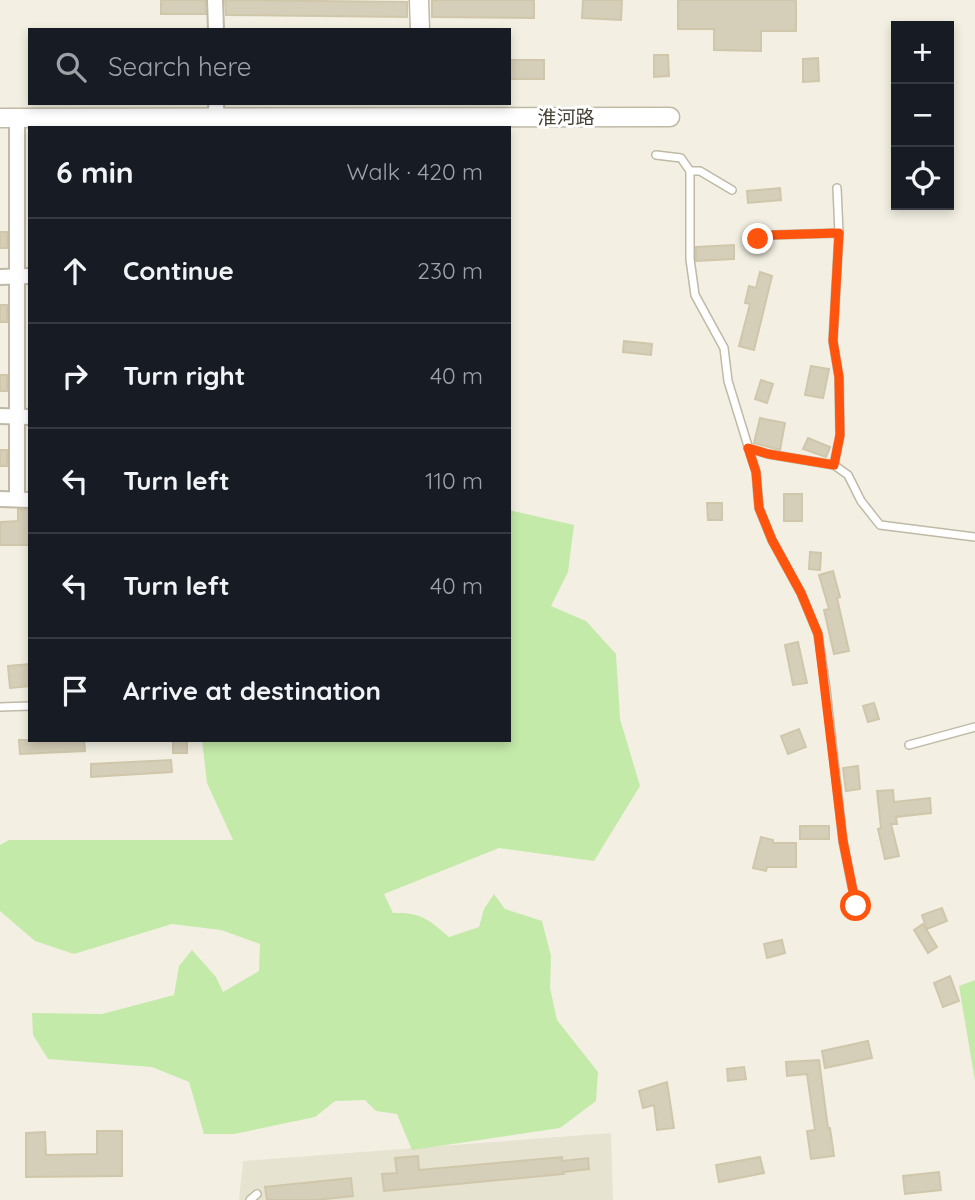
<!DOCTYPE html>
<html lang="en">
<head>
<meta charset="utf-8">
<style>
	body { margin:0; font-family:Quicksand,"Noto Sans SC",sans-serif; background:#20242c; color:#f1f3f6 }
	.controls { position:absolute; right:21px; top:21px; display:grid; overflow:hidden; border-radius:0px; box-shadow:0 4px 10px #0003 }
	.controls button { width:63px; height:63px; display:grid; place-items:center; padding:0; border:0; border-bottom:2px solid #363941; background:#171b24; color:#f1f3f6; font:35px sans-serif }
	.stop { position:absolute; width:21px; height:21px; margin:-16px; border:5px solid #ff540e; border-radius:50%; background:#fff }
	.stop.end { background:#ff540e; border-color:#fff; box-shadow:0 2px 7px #0008 }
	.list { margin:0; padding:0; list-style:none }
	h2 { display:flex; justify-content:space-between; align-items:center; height:91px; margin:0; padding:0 28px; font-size:30px }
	h2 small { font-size:23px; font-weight:400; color:#9ea1a6 }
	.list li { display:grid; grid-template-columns:46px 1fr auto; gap:21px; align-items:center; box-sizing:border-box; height:105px; padding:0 28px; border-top:2px solid #363941 }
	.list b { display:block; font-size:26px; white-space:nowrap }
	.list em { font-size:23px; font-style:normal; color:#9ea1a6 }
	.icon { flex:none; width:38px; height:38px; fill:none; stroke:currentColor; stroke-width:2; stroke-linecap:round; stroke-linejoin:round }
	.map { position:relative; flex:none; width:975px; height:1200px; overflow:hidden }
	.search { position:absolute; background:#171b24; box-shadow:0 4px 10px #0003; left:28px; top:28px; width:483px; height:77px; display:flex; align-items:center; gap:18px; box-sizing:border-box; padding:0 24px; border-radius:0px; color:#9ea1a6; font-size:26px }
	.panel { position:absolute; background:#171b24; box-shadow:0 4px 10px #0003; left:28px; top:126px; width:483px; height:616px; border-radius:0px }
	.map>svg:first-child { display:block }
	.residential { fill:#e7e3d1 }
	.green { fill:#c3eaa9 }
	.building { fill:#d5ceb8; stroke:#d0c7ab; stroke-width:2 }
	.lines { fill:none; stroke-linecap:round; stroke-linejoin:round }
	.service-casing { stroke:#bfb9a5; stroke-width:10 }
	.minor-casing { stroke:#bfb9a5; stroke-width:18 }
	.tertiary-casing { stroke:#bfb9a5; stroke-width:21 }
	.service { stroke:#fff; stroke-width:7 }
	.minor { stroke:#fff; stroke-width:14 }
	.tertiary { stroke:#fff; stroke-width:18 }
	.route { stroke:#ff540e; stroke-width:9 }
	.labels { text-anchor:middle; stroke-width:6; stroke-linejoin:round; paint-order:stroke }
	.street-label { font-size:19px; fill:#454033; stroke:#fff }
</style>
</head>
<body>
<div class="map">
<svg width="975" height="1200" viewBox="0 0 975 1200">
	<rect width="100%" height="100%" fill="#f3f0e3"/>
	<!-- residential -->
	<polygon class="residential" points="611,1133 613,1200 239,1200 243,1161"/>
	<!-- green -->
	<g class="green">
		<path d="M509 510 574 525 568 572 551 606 586 621 616 654 620 719 640 786 594 861 499 848 384 894 393 913C421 912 428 919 449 937L479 927 484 909 494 894 505 909 542 921 551 956 550 988 557 1020 598 1072 596 1101 560 1128 412 1150 397 1114 376 1111 365 1100 335 1101 315 1117 234 1134H204L189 1082 152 1067 48 1059 33 1035 32 1013 102 1014 174 995 179 966 192 950 216 977 223 992 259 971 260 944 221 930 172 924 74 954 35 941 0 911V845L9 840H233L207 783 202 740H509Z"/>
		<polygon points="975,980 975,1081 959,986"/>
	</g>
	<!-- building -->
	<g class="building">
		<polygon points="161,0 205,0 206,14 161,14"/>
		<polygon points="225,0 407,2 407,17 226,15"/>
		<polygon points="432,0 534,0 534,18 432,17"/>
		<polygon points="583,0 622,0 621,20 582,18"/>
		<polygon points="678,0 796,0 796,31 761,31 761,51 714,50 714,29 678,29"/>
		<polygon points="654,55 668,55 669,76 654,77"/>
		<polygon points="818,58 819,81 803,82 803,59"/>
		<rect x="509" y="60" width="35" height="19"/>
		<polygon points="780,188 781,200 748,203 747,191"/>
		<rect x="0" y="232" width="7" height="16"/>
		<polygon points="734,245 734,259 696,261 696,247"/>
		<polygon points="760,272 772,276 754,350 739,346 750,304 745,303 749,286 756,288"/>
		<rect x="0" y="305" width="7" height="17"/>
		<polygon points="624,341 652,344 651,355 623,352"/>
		<polygon points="811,366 829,369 823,398 805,395"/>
		<rect x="0" y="375" width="7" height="16"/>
		<polygon points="761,380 773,384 767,403 755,399"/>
		<polygon points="760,418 785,423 780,450 754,443"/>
		<polygon points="808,438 830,447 826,457 803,449"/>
		<rect x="0" y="450" width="7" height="16"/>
		<rect x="784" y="494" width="18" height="27"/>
		<polygon points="707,503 722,503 722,520 708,520"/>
		<polygon points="18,509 30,510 30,545 0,545 0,522 18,521"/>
		<polygon points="810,552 821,553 820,570 809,569"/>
		<polygon points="833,571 840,597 837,598 849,651 834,654 824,610 829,609 819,575"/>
		<polygon points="798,642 807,683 793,685 785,645"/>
		<polygon points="30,664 30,686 10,688 8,666"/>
		<polygon points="874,703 879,719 868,722 863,706"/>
		<polygon points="799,729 806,747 788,754 781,736"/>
		<polygon points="19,740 84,740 85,751 20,754"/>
		<rect x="173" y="740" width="14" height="13"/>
		<polygon points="171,760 172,772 91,777 91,764"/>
		<polygon points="858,766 860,789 846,791 843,768"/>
		<polygon points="893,790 894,802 930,798 931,813 896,817 897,824 891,824 899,856 885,859 878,829 881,828 877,791"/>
		<rect x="800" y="826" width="29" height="13"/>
		<polygon points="761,837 773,840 773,843 796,843 796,867 767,867 766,871 753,868"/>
		<polygon points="942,908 947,921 927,929 922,915"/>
		<polygon points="923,924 937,947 928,953 914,930"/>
		<polygon points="782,940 785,953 767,958 764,944"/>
		<polygon points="950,976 959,1001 943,1007 934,983"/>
		<polygon points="868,1041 872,1058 825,1068 822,1051"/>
		<polygon points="819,1060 828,1128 830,1128 834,1156 811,1159 807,1131 815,1130 807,1074 787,1076 786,1062"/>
		<polygon points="744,1067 746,1079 728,1081 727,1069"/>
		<polygon points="667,1082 674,1128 657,1130 654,1105 643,1108 639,1091"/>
		<polygon points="97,1131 122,1131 122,1176 26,1177 26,1133 45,1132 46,1155 97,1154"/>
		<polygon points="418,1156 419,1170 562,1157 562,1161 588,1158 589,1169 563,1172 564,1174 384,1191 382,1174 397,1173 395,1158"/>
		<polygon points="760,1157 764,1173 719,1182 716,1165"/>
		<polygon points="939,1172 941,1190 905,1194 903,1176"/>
		<polygon points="351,1178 353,1196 315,1200 267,1200 265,1187"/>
	</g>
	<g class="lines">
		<defs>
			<g id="service">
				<polyline points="656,155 681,158 690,171 690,259 695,295 724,348 728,381 756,472 759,508 772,540 801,593 818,634 826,689 843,841 856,906"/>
				<polyline points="690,171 700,171 732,190"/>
				<polyline points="758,239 772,235 839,233"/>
				<polyline points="748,448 768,454 834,465 848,475 861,501 880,525 975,537"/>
				<polyline points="834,465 840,435 839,377 833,341 839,233 837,188"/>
				<polyline points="0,707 30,706"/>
				<polyline points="909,745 975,727"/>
				<polyline points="250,1200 257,1194"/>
			</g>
			<g id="minor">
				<polyline points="215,0 216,30"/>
				<polyline points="216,103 217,128"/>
				<polyline points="17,118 17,499"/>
				<polyline points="0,277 30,276"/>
				<polyline points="0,416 30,417"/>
				<polyline points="0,499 30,500"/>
			</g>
			<g id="tertiary">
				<polyline points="419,0 420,30"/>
				<polyline points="0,118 670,117"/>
			</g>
		</defs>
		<!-- service casing -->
		<use href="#service" class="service-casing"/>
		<!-- minor casing -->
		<use href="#minor" class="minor-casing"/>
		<!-- tertiary casing -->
		<use href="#tertiary" class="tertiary-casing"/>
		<!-- service -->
		<use href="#service" class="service"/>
		<!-- minor -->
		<use href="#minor" class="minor"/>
		<!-- tertiary -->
		<use href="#tertiary" class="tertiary"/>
	</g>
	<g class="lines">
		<!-- route -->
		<polyline class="route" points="758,239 772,235 839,233 833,341 839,377 840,435 834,465 768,454 748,448 756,472 759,508 772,540 801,593 818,634 843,841 856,906"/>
	</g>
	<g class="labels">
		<!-- street labels -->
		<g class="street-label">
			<text x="566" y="124">淮河路</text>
		</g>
	</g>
</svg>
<div class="controls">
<button>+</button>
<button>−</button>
<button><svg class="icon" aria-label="locate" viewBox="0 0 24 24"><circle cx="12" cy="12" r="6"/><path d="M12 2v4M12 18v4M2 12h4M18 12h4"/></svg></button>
</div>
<div class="stop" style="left:856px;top:906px"></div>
<div class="stop end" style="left:758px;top:239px"></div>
<div class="search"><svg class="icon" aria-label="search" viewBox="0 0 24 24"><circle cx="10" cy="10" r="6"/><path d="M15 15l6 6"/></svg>Search here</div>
<section class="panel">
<h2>6 min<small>Walk · 420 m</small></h2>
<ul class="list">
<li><svg class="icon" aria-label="ahead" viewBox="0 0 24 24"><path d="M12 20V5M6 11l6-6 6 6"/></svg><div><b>Continue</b></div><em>230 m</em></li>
<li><svg class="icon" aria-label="right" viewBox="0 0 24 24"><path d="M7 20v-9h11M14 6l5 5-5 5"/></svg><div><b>Turn right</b></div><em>40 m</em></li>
<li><svg class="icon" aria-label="left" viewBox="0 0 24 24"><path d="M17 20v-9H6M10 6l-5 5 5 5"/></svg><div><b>Turn left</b></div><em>110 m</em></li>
<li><svg class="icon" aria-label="left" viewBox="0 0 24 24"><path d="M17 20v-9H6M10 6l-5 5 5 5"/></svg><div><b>Turn left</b></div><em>40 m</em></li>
<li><svg class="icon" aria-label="arrive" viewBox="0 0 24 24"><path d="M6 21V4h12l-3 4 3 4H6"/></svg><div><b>Arrive at destination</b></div></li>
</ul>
</section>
</div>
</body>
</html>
